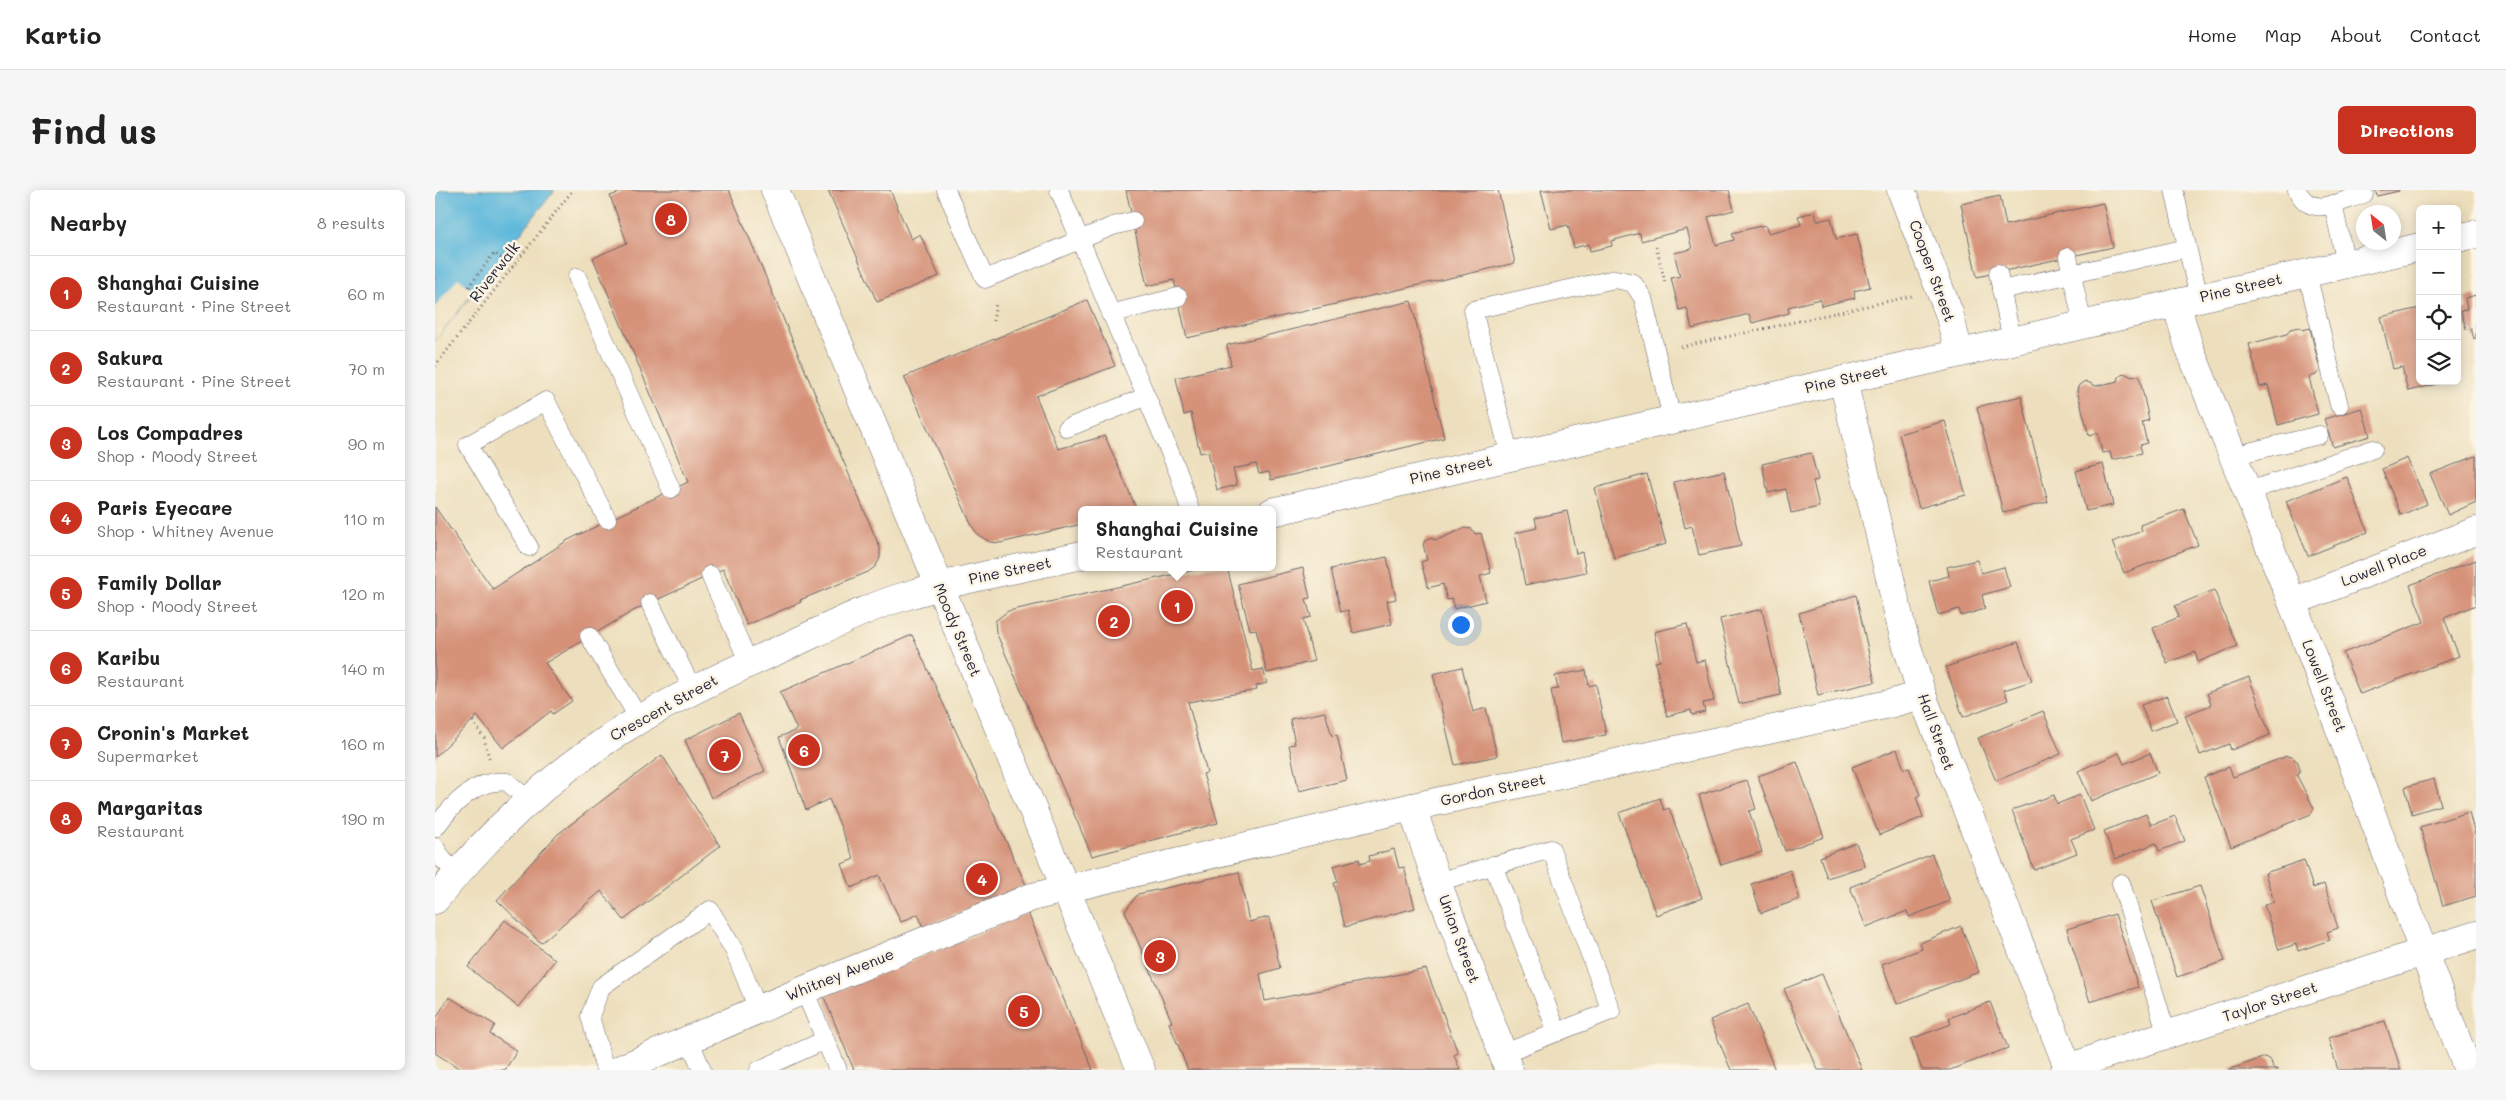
<!DOCTYPE html>
<html lang="en">
<head>
<meta charset="utf-8">
<style>
	body { margin:0; font-family:Mali,sans-serif; background:#f6f6f6; color:#222 }
	.controls { position:absolute; right:15px; top:15px; display:grid; overflow:hidden; border-radius:8px; box-shadow:0 2px 12px #0003 }
	.controls button { width:45px; height:45px; display:grid; place-items:center; padding:0; border:0; border-bottom:1px solid #e0e0e0; background:#fff; color:#222; font:25px sans-serif }
	.compass { position:absolute; left:1921px; top:15px; width:45px; height:45px; border-radius:50%; background:#fff; box-shadow:0 2px 12px #0003; rotate:330deg }
	.you { position:absolute; left:1025px; top:434px; width:18px; height:18px; margin:-12px; border:4px solid #fff; border-radius:50%; background:#1a73e8; box-shadow:0 0 0 8px #1a73e833 }
	.badge { display:grid; place-items:center; width:32px; height:32px; border-radius:50%; background:#c8321e; color:#fff; font-size:16px; font-weight:700 }
	.pin { position:absolute; translate:-50% -50%; border:2px solid #fff; box-shadow:0 1px 5px #0006 }
	.popup { position:absolute; left:643px; top:316px; width:198px; height:65px; box-sizing:border-box; display:grid; place-content:center; border-radius:8px; background:#fff; filter:drop-shadow(0 1px 4px #0005); font-size:16px; white-space:nowrap; color:#767676 }
	.popup b { font-size:19px; color:#222 }
	.popup::after { content:''; position:absolute; left:50%; top:100%; margin-left:-10px; border:10px solid transparent; border-top-color:#fff }
	.list { margin:0; padding:0; list-style:none }
	h2 { display:flex; justify-content:space-between; align-items:center; height:65px; margin:0; padding:0 20px; font-size:21px }
	h2 small { font-size:16px; font-weight:400; color:#767676 }
	.list li { display:grid; grid-template-columns:32px 1fr auto; gap:15px; align-items:center; box-sizing:border-box; height:75px; padding:0 20px; border-top:1px solid #e0e0e0 }
	.list b { display:block; font-size:19px; white-space:nowrap }
	.list p { margin:0; font-size:16px; white-space:nowrap; color:#767676 }
	.list em { font-size:16px; font-style:normal; color:#767676 }
	.icon { flex:none; width:28px; height:28px; fill:none; stroke:currentColor; stroke-width:2; stroke-linecap:round; stroke-linejoin:round }
	.map { position:relative; flex:none; width:2041px; height:880px; overflow:hidden; border-radius:8px }
	header { display:flex; align-items:center; gap:30px; box-sizing:border-box; height:70px; padding:0 25px; background:#fff; border-bottom:1px solid #e0e0e0 }
	header strong { font-size:24px }
	nav { display:flex; gap:28px; margin-inline-start:auto; font-size:18px }
	.intro { display:flex; align-items:center; justify-content:space-between; box-sizing:border-box; height:120px; padding:0 30px }
	h1 { margin:0; font-size:35px }
	.button { padding:12px 22px; border-radius:8px; background:#c8321e; color:#fff; font-size:18px; font-weight:700 }
	main { display:flex; gap:30px; padding:0 30px }
	aside { flex:1; background:#fff; border-radius:8px; box-shadow:0 2px 12px #0003 }
	.map>svg:first-child { display:block }
	.water { fill:#5db8db; stroke:#406d8b }
	.pier { fill:#eddfbd }
	.building { fill:#d59279 }
	.lines { fill:none; stroke-linecap:round; stroke-linejoin:round }
	.lane-casing { stroke:#696468; stroke-width:19 }
	.street-casing { stroke:#696468; stroke-width:29 }
	.secondary-casing { stroke:#696468; stroke-width:29 }
	.primary-casing { stroke:#696468; stroke-width:29 }
	.path { stroke:#696468; stroke-width:3; stroke-dasharray:1 4; stroke-linecap:butt }
	.lane { stroke:#fff; stroke-width:18 }
	.street { stroke:#fff; stroke-width:28 }
	.secondary { stroke:#fff; stroke-width:28 }
	.primary { stroke:#fff; stroke-width:28 }
	.labels { text-anchor:middle; stroke-width:5; stroke-linejoin:round; paint-order:stroke }
	.street-label { font-size:15px; fill:#22223b; stroke:#fcf5e5 }
</style>
</head>
<body>
<header>
<strong>Kartio</strong>
<nav><a>Home</a><a>Map</a><a>About</a><a>Contact</a></nav>
</header>
<div class="intro"><h1>Find us</h1><a class="button">Directions</a></div>
<main>
<aside>
<h2>Nearby<small>8 results</small></h2>
<ul class="list">
<li><span class="badge">1</span><div><b>Shanghai Cuisine</b><p>Restaurant · Pine Street</p></div><em>60 m</em></li>
<li><span class="badge">2</span><div><b>Sakura</b><p>Restaurant · Pine Street</p></div><em>70 m</em></li>
<li><span class="badge">3</span><div><b>Los Compadres</b><p>Shop · Moody Street</p></div><em>90 m</em></li>
<li><span class="badge">4</span><div><b>Paris Eyecare</b><p>Shop · Whitney Avenue</p></div><em>110 m</em></li>
<li><span class="badge">5</span><div><b>Family Dollar</b><p>Shop · Moody Street</p></div><em>120 m</em></li>
<li><span class="badge">6</span><div><b>Karibu</b><p>Restaurant</p></div><em>140 m</em></li>
<li><span class="badge">7</span><div><b>Cronin's Market</b><p>Supermarket</p></div><em>160 m</em></li>
<li><span class="badge">8</span><div><b>Margaritas</b><p>Restaurant</p></div><em>190 m</em></li>
</ul>
</aside>
<div class="map">
<svg width="2041" height="880" viewBox="0 0 2041 880">
	<rect width="100%" height="100%" fill="#fcf5e5"/>
	<filter id="ink" filterUnits="userSpaceOnUse"><feTurbulence type="fractalNoise" baseFrequency=".02" numOctaves="2"/><feDisplacementMap in="SourceGraphic" scale="10" xChannelSelector="R" yChannelSelector="G"/><feConvolveMatrix kernelMatrix="1 2 1 2 8 2 1 2 1" color-interpolation-filters="sRGB"/></filter>
	<filter id="wash" filterUnits="userSpaceOnUse"><feTurbulence type="fractalNoise" baseFrequency=".0096" numOctaves="4" result="noise"/><feDisplacementMap in="SourceGraphic" scale="20" xChannelSelector="R" yChannelSelector="G"/><feGaussianBlur stdDeviation="1.12" result="paint"/><feColorMatrix in="noise" values="0 0 0 0 0 0 0 0 0 0 0 0 0 0 0 0 0 1.4 0 .05"/><feComposite in="paint" operator="in"/></filter>
	<g filter="url(#wash)">
		<rect width="100%" height="100%" fill="#eddfbd"/>
		<!-- water -->
		<polygon class="water" points="0,0 120,0 0,151"/>
		<!-- pier -->
		<polygon class="pier" points="23,88 39,101 0,151 0,117"/>
		<g id="blocks">
			<!-- building -->
			<g class="building">
				<polygon points="191,0 294,0 445,358 445,368 441,376 433,382 365,410 366,412 312,435 288,379 198,421 110,473 137,511 118,524 116,521 68,558 42,526 0,567 0,317 58,399 133,350 253,292 158,68 192,53 175,6"/>
				<polygon points="393,0 455,0 476,49 485,44 504,86 442,112"/>
				<polygon points="691,0 1063,0 1080,73 752,148 739,90 712,96"/>
				<polygon points="1106,0 1294,0 1299,20 1273,27 1281,55 1299,50 1297,43 1330,35 1333,43 1366,35 1363,26 1380,22 1382,31 1396,28 1401,49 1422,44 1435,97 1419,101 1420,108 1386,116 1385,109 1353,117 1354,123 1317,133 1314,124 1257,139 1252,118 1244,120 1236,88 1245,86 1239,63 1257,59 1252,39 1206,51 1205,43 1176,51 1177,56 1155,61 1154,54 1139,58 1133,35 1116,39"/>
				<polygon points="1940,0 1964,0 1964,1 1942,6"/>
				<polygon points="1565,6 1571,35 1668,13 1678,57 1542,87 1526,14"/>
				<polygon points="2041,105 2041,148 2039,149 2036,138 2031,139 2026,121 2032,119 2030,108"/>
				<polygon points="652,110 680,176 601,206 623,259 670,246 702,320 647,320 647,334 565,353 555,352 543,345 537,336 469,187"/>
				<polygon points="976,111 1009,248 836,290 834,282 824,284 821,274 798,279 802,295 782,300 773,261 765,263 756,223 749,225 741,188 796,175 792,155"/>
				<polygon points="1985,118 1985,191 2007,191 2007,193 1973,201 1967,177 1958,179 1946,127"/>
				<polygon points="1864,137 1868,140 1875,138 1885,180 1881,185 1874,187 1883,224 1843,235 1833,195 1825,197 1814,154 1852,144 1855,139"/>
				<polygon points="1689,183 1697,187 1704,185 1714,230 1707,232 1712,253 1705,255 1707,263 1677,270 1675,262 1667,263 1663,243 1654,246 1642,200 1644,195 1650,191 1661,196 1683,191 1684,187"/>
				<polygon points="1586,206 1613,312 1568,323 1542,217"/>
				<polygon points="1927,218 1935,246 1898,257 1889,229"/>
				<polygon points="1510,231 1531,305 1484,318 1464,244"/>
				<polygon points="1376,263 1383,290 1378,291 1384,317 1356,323 1351,299 1333,303 1327,274"/>
				<polygon points="2041,266 2041,312 2013,325 1995,284"/>
				<polygon points="1972,268 1992,314 1966,325 1947,279"/>
				<polygon points="1668,274 1678,315 1651,321 1641,281"/>
				<polygon points="1289,281 1306,356 1264,365 1257,336 1250,338 1239,292"/>
				<polygon points="1212,284 1231,354 1179,368 1160,298"/>
				<polygon points="1912,287 1933,342 1873,366 1851,311"/>
				<polygon points="1749,319 1763,355 1689,383 1677,352 1707,341 1705,335"/>
				<polygon points="1132,321 1141,364 1147,362 1151,382 1090,395 1080,343 1102,338 1100,328"/>
				<polygon points="1030,338 1037,339 1040,344 1046,343 1056,383 1045,386 1051,411 1019,419 1017,409 1012,410 1008,394 993,398 986,372 992,370 988,354 993,348 1002,350"/>
				<polygon points="952,367 961,409 952,411 957,434 918,443 913,420 906,422 896,379"/>
				<polygon points="1542,370 1546,383 1569,377 1575,397 1547,405 1550,419 1526,426 1524,419 1503,425 1494,391 1514,386 1512,377"/>
				<polygon points="2041,370 2041,415 2009,428 2024,466 1925,504 1908,463 1989,432 1975,395"/>
				<polygon points="773,377 792,377 818,481 828,479 832,493 821,496 822,500 753,512 772,583 768,584 783,633 657,666 561,442 560,431 573,421"/>
				<polygon points="868,378 875,408 871,409 876,427 868,429 879,471 832,483 821,439 815,440 803,394"/>
				<polygon points="1779,400 1802,456 1763,472 1760,462 1732,473 1718,438 1744,427 1740,416"/>
				<polygon points="1421,405 1440,492 1383,505 1364,423"/>
				<polygon points="1327,419 1346,505 1304,514 1285,429"/>
				<polygon points="1252,434 1261,472 1270,470 1279,511 1268,513 1270,522 1257,525 1256,520 1232,526 1220,472 1225,471 1219,442"/>
				<polygon points="477,445 591,695 488,737 483,724 466,732 444,685 416,698 407,674 419,669 394,609 371,620 344,547 362,540 345,502"/>
				<polygon points="1583,452 1597,491 1569,500 1573,510 1528,527 1511,477"/>
				<polygon points="1027,477 1038,522 1051,518 1062,566 1020,575 998,484"/>
				<polygon points="1151,480 1154,496 1161,494 1171,545 1126,553 1116,500 1123,499 1120,486"/>
				<polygon points="1814,487 1835,545 1796,560 1794,554 1765,565 1750,525 1776,515 1772,503"/>
				<polygon points="1732,506 1742,531 1716,541 1706,515"/>
				<polygon points="1608,521 1626,564 1561,591 1543,548"/>
				<polygon points="890,522 897,546 902,545 912,590 864,601 854,555 860,554 855,529"/>
				<polygon points="304,523 330,581 276,608 250,550"/>
				<polygon points="1462,559 1469,579 1474,578 1485,605 1481,607 1488,627 1444,645 1417,577"/>
				<polygon points="1684,563 1689,574 1715,563 1723,583 1656,611 1643,581"/>
				<polygon points="227,565 285,656 189,730 166,701 106,753 62,710 123,644"/>
				<polygon points="1852,566 1857,567 1863,572 1865,580 1862,586 1879,618 1876,624 1796,657 1769,587 1794,577 1798,587"/>
				<polygon points="1362,572 1389,647 1350,661 1323,586"/>
				<polygon points="1999,589 2006,615 1977,624 1970,597"/>
				<polygon points="1312,590 1321,619 1314,621 1327,662 1286,675 1264,605"/>
				<polygon points="1619,605 1622,614 1645,605 1659,640 1636,649 1642,663 1599,680 1577,620"/>
				<polygon points="1225,608 1229,620 1234,618 1267,708 1221,725 1184,623"/>
				<polygon points="2034,622 2041,648 2041,706 2008,716 1985,637"/>
				<polygon points="1711,624 1716,635 1740,626 1750,651 1724,661 1721,653 1680,669 1669,641"/>
				<polygon points="1421,653 1430,676 1392,688 1385,667"/>
				<polygon points="959,659 964,678 969,677 980,718 910,737 899,693 903,692 898,676 924,669 925,674 935,671 934,666"/>
				<polygon points="1497,664 1515,711 1474,727 1472,721 1431,737 1415,697"/>
				<polygon points="1869,670 1878,698 1889,694 1903,738 1892,742 1895,750 1863,761 1861,754 1844,760 1829,715 1839,712 1830,683"/>
				<polygon points="1355,680 1365,709 1326,723 1316,694"/>
				<polygon points="804,682 814,732 834,727 845,778 825,784 830,811 991,779 1023,863 1019,865 1025,880 753,880 734,833 737,832 690,721 703,704"/>
				<polygon points="1765,696 1790,771 1742,787 1717,711"/>
				<polygon points="593,723 658,880 419,880 389,807"/>
				<polygon points="1680,724 1703,797 1655,812 1632,739"/>
				<polygon points="70,730 120,770 83,817 33,777"/>
				<polygon points="1526,736 1544,782 1462,814 1447,774 1487,759 1485,753"/>
				<polygon points="1387,784 1427,880 1383,880 1349,799"/>
				<polygon points="14,807 60,835 55,844 82,861 70,880 27,880 0,863 0,830"/>
				<polygon points="1555,812 1573,858 1515,880 1487,880 1476,849 1516,834 1514,828"/>
				<polygon points="1313,814 1340,880 1296,880 1275,830"/>
				<polygon points="1950,831 1966,880 1903,880 1893,848"/>
				<polygon points="1830,867 1836,871 1838,878 1843,880 1793,880"/>
			</g>
		</g>
	</g>
	<g filter="url(#ink)">
		<use href="#blocks" fill-opacity="0" stroke="#696468" stroke-width="1"/>
		<g class="lines">
			<defs>
				<g id="lane">
					<polyline points="511,0 550,89 678,36 698,31"/>
					<polyline points="624,0 744,284 755,320"/>
					<polyline points="1739,0 1764,108"/>
					<path d="M1862 0C1876 30 1905 11 1929 4"/>
					<polyline points="1898,14 1911,74"/>
					<polyline points="1633,67 1648,135"/>
					<polyline points="1563,83 1577,151"/>
					<polyline points="1872,83 1904,215"/>
					<polyline points="142,87 236,299"/>
					<polyline points="1566,100 1752,58"/>
					<polyline points="675,124 743,107"/>
					<polyline points="632,238 710,207"/>
					<polyline points="1797,266 1884,245"/>
					<polyline points="1075,267 1038,120 1180,89 1198,93 1208,108 1237,229"/>
					<polyline points="1811,302 1938,259"/>
					<polyline points="94,357 33,255 111,211 172,329"/>
					<polyline points="275,385 314,473"/>
					<polyline points="215,413 258,500"/>
					<polyline points="154,446 205,530"/>
					<path d="M0 638C17 615 41 588 72 592L95 611"/>
					<polyline points="0,657 8,670 22,683"/>
					<polyline points="1058,675 1122,842"/>
					<polyline points="1002,692 1116,659 1176,821 1067,864"/>
					<polyline points="1686,693 1732,845"/>
					<polyline points="369,800 403,880"/>
					<polyline points="254,849 267,880"/>
					<polyline points="170,880 155,826 166,797 275,720 299,760 323,819"/>
					<polyline points="324,880 390,850"/>
				</g>
				<g id="street">
					<polyline points="1466,0 1514,123 1524,163"/>
					<polyline points="1408,190 1468,443 1487,505 1634,880"/>
					<polyline points="1857,412 2041,341"/>
					<polyline points="977,617 1002,692 1074,880"/>
					<polyline points="183,880 369,800 597,707 977,617 1454,514 1487,505"/>
					<polyline points="1630,880 1669,865 2041,745"/>
				</g>
				<g id="secondary">
					<polyline points="2022,48 2041,44"/>
					<polyline points="1741,113 1754,157 1857,412 2033,880"/>
					<polyline points="837,322 1985,57"/>
					<path d="M0 710C53 644 116 585 187 540 240 507 298 480 355 455 392 438 428 419 467 407 525 389 587 378 647 365"/>
				</g>
				<polyline id="primary" points="340,0 706,880"/>
			</defs>
			<!-- lane casing -->
			<use href="#lane" class="lane-casing"/>
			<!-- street casing -->
			<use href="#street" class="street-casing"/>
			<!-- secondary casing -->
			<use href="#secondary" class="secondary-casing"/>
			<!-- primary casing -->
			<use href="#primary" class="primary-casing"/>
			<!-- path -->
			<g class="path">
				<polyline points="1221,57 1230,92"/>
				<polyline points="34,97 59,63 78,77"/>
				<polyline points="558,131 561,113"/>
				<polyline points="1246,157 1477,106"/>
				<polyline points="0,176 138,0"/>
				<polyline points="38,531 49,548 54,568"/>
			</g>
			<!-- lane -->
			<use href="#lane" class="lane"/>
			<!-- street -->
			<use href="#street" class="street"/>
			<!-- secondary -->
			<use href="#secondary" class="secondary"/>
			<!-- primary -->
			<use href="#primary" class="primary"/>
		</g>
	</g>
	<g class="labels">
		<!-- street labels -->
		<g class="street-label">
			<text transform="translate(1497 81) rotate(70)" y="5">Cooper Street</text>
			<text transform="translate(60 82) rotate(-52)" y="5">Riverwalk</text>
			<text transform="translate(1806 98) rotate(-13)" y="5">Pine Street</text>
			<text transform="translate(1411 189) rotate(-13)" y="5">Pine Street</text>
			<text transform="translate(1016 280) rotate(-13)" y="5">Pine Street</text>
			<text transform="translate(1949 376) rotate(-21)" y="5">Lowell Place</text>
			<text transform="translate(575 381) rotate(-12)" y="5">Pine Street</text>
			<text transform="translate(522 440) rotate(67)" y="5">Moody Street</text>
			<text transform="translate(1889 496) rotate(69)" y="5">Lowell Street</text>
			<text transform="translate(229 518) rotate(-29)" y="5">Crescent Street</text>
			<text transform="translate(1501 542) rotate(70)" y="5">Hall Street</text>
			<text transform="translate(1058 600) rotate(-12)" y="5">Gordon Street</text>
			<text transform="translate(1024 749) rotate(70)" y="5">Union Street</text>
			<text transform="translate(405 785) rotate(-22)" y="5">Whitney Avenue</text>
			<text transform="translate(1835 812) rotate(-18)" y="5">Taylor Street</text>
		</g>
	</g>
</svg>
<div class="controls">
<button>+</button>
<button>−</button>
<button><svg class="icon" aria-label="locate" viewBox="0 0 24 24"><circle cx="12" cy="12" r="6"/><path d="M12 2v4M12 18v4M2 12h4M18 12h4"/></svg></button>
<button><svg class="icon" aria-label="layers" viewBox="0 0 24 24"><path d="M12 4l9 5-9 5-9-5zM3 14l9 5 9-5"/></svg></button>
</div>
<svg class="compass" viewBox="-18 -18 36 36"><path d="M0-13l5 13h-10z" fill="#e53935"/><path d="M0 13l5-13h-10z" fill="#767676"/></svg>
<div class="you"></div>
<div class="pin badge" style="left:742px;top:416px">1</div>
<div class="popup"><b>Shanghai Cuisine</b>Restaurant</div>
<div class="pin badge" style="left:679px;top:431px">2</div>
<div class="pin badge" style="left:725px;top:766px">3</div>
<div class="pin badge" style="left:547px;top:689px">4</div>
<div class="pin badge" style="left:589px;top:821px">5</div>
<div class="pin badge" style="left:369px;top:560px">6</div>
<div class="pin badge" style="left:290px;top:565px">7</div>
<div class="pin badge" style="left:236px;top:29px">8</div>
</div>
</main>
</body>
</html>
